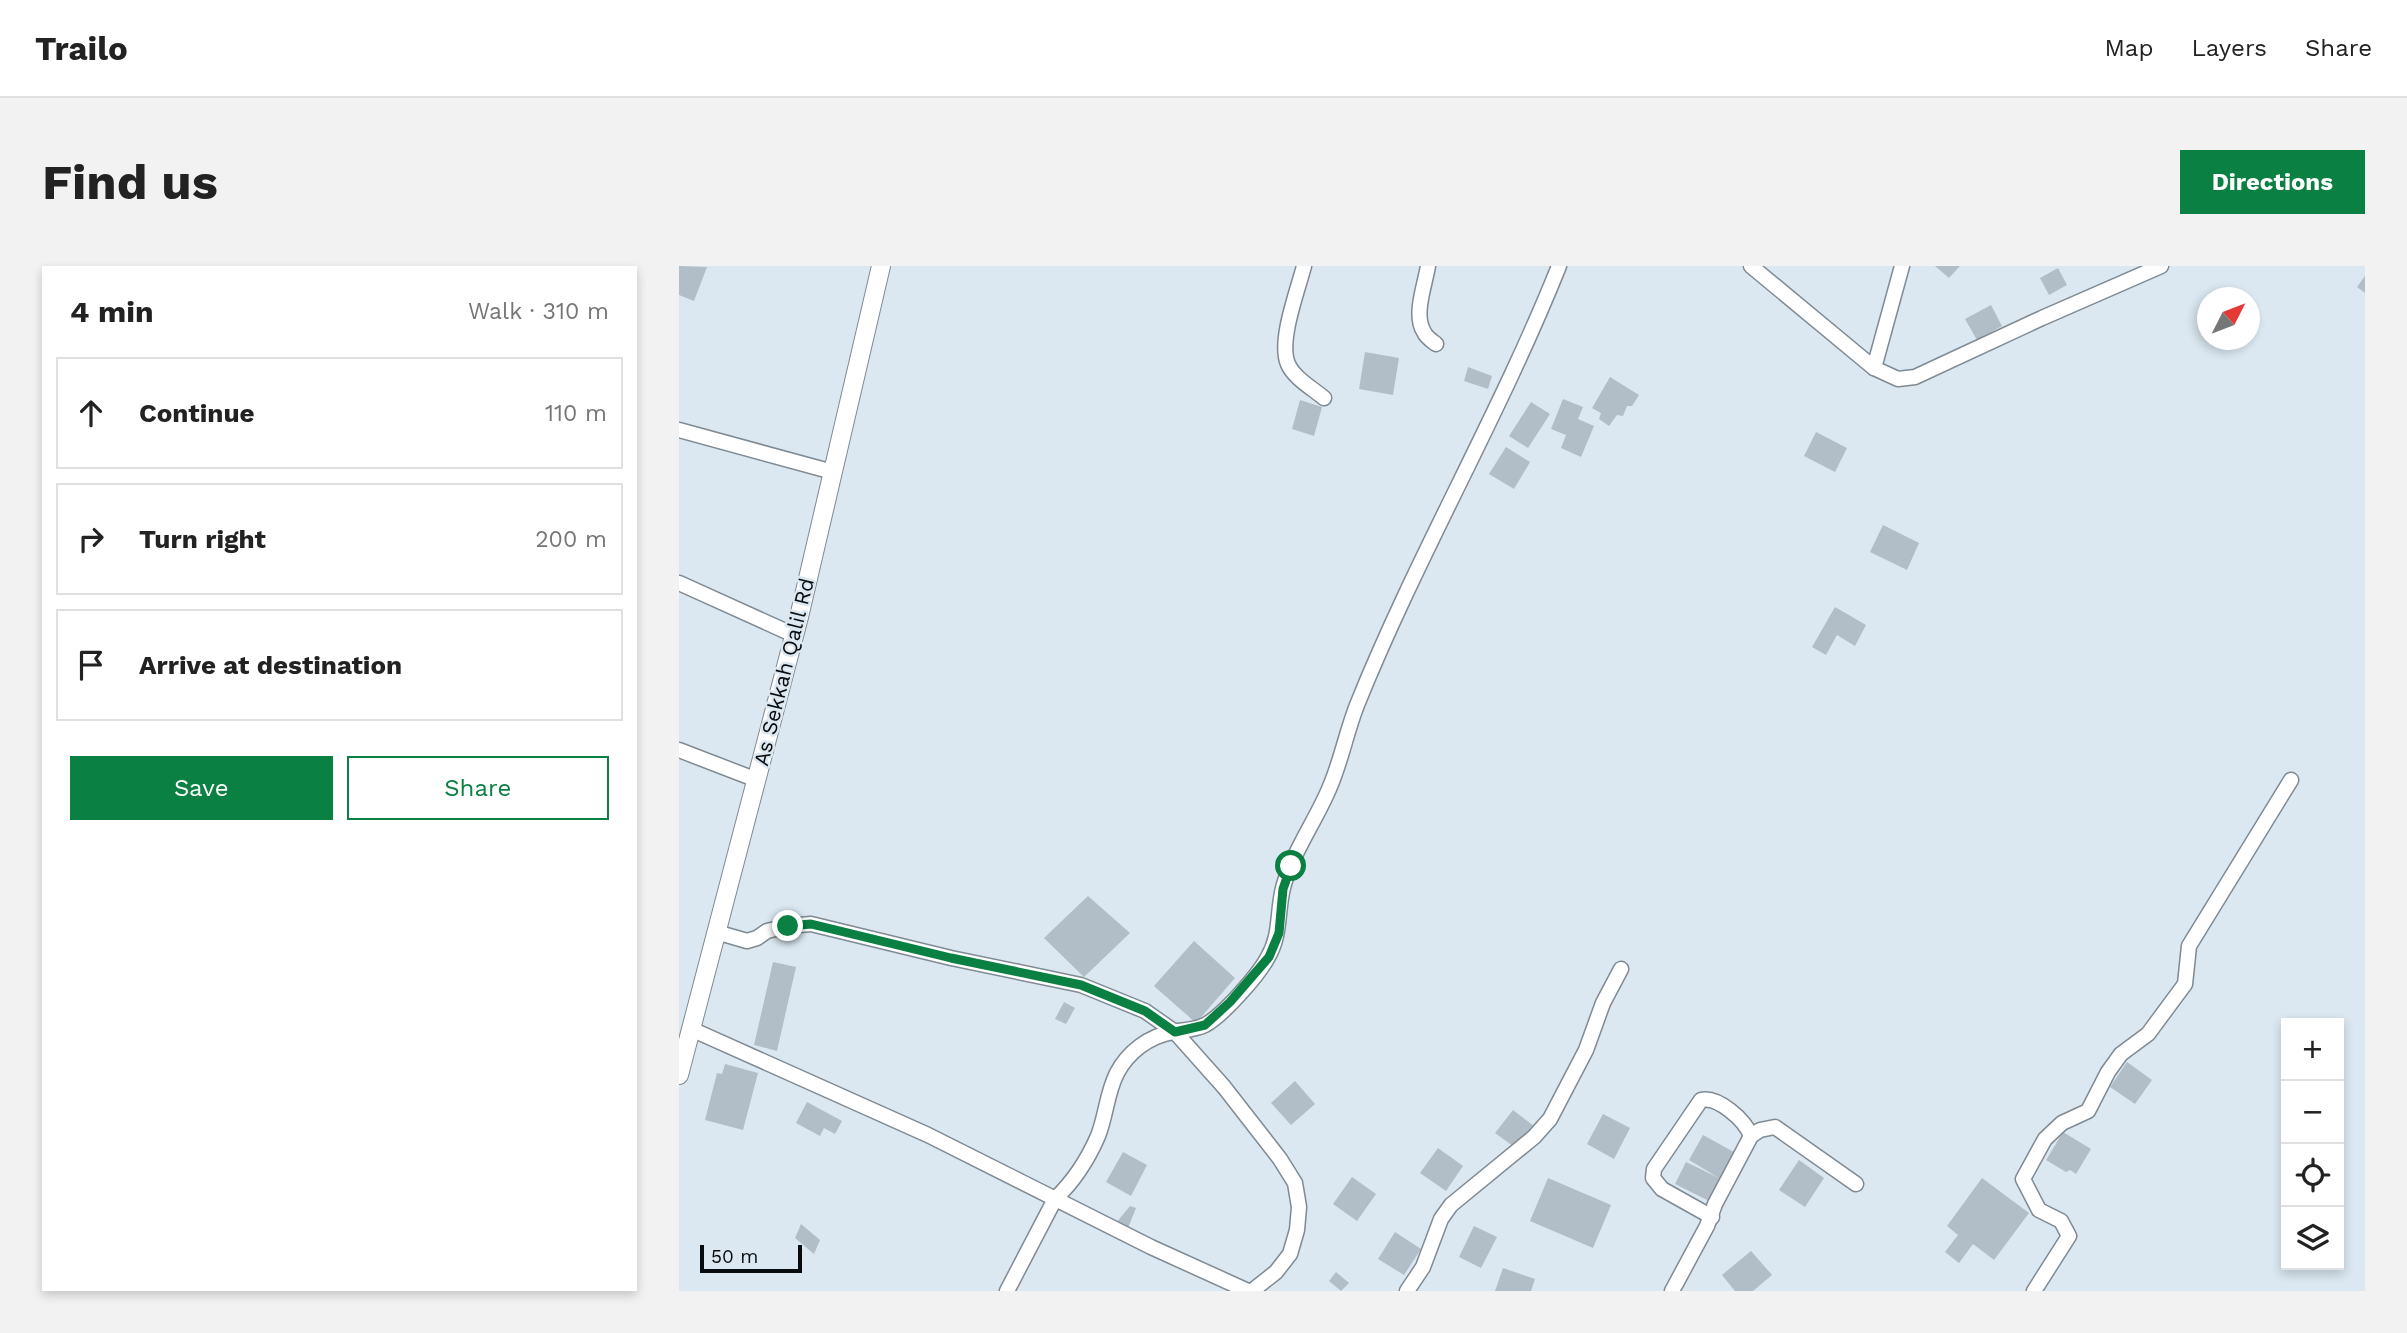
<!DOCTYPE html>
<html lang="en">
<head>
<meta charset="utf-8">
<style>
	body { margin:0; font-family:"Work Sans",sans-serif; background:#f2f2f2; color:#222 }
	.controls { position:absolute; right:21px; bottom:21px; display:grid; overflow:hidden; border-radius:0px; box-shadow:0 4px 10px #0003 }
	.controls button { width:63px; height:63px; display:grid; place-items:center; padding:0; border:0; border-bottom:2px solid #e0e0e0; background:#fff; color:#222; font:35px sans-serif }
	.compass { position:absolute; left:1518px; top:21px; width:63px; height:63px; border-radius:50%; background:#fff; box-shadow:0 4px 10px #0003; rotate:48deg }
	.scale { position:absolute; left:21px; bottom:18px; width:102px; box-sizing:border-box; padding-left:7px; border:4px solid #080c0f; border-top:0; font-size:19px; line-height:24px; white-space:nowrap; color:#080c0f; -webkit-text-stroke:5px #dbe8f1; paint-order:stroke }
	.stop { position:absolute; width:21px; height:21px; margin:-16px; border:5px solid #0b8043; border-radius:50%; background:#fff }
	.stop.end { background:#0b8043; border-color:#fff; box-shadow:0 2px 7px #0008 }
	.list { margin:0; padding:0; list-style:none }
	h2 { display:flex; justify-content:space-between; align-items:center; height:91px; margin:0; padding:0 28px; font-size:30px }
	h2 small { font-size:23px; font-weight:400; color:#767676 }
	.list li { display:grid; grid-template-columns:46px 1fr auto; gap:21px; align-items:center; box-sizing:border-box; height:112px; margin:0 14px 14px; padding:0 14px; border:2px solid #e0e0e0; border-radius:0px }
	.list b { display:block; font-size:26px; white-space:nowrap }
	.list em { font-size:23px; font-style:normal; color:#767676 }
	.actions { display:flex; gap:14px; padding:21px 28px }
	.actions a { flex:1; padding:16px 0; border:2px solid #0b8043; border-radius:0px; text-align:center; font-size:24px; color:#0b8043 }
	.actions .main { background:#0b8043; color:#fff }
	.icon { flex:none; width:38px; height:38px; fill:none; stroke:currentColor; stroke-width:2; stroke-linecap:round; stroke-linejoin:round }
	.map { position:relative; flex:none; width:1686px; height:1025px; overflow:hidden; border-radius:0px }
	header { display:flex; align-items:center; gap:42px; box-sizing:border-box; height:98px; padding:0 35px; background:#fff; border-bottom:2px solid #e0e0e0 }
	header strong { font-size:33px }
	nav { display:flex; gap:38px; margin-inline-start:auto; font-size:24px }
	.intro { display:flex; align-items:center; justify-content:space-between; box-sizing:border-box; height:168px; padding:0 42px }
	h1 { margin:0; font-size:49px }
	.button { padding:18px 32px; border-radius:0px; background:#0b8043; color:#fff; font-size:24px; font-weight:700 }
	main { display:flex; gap:42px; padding:0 42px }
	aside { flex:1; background:#fff; border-radius:0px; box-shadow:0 4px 10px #0003 }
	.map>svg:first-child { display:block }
	.building { fill:#b2bec7 }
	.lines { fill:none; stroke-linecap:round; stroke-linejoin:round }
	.minor-casing { stroke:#7f8a93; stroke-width:17 }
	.major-casing { stroke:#7f8a93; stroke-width:20 }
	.minor { stroke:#fff; stroke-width:14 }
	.major { stroke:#fff; stroke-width:18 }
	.route { stroke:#0b8043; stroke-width:9 }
	.labels { text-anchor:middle; stroke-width:5; stroke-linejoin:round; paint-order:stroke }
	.street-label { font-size:21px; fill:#080c0f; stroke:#dbe8f1 }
</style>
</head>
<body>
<header>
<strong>Trailo</strong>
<nav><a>Map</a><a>Layers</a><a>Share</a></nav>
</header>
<div class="intro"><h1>Find us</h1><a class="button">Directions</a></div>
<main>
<aside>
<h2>4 min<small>Walk · 310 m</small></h2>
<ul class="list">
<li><svg class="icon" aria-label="ahead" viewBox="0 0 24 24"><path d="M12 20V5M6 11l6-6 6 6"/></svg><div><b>Continue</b></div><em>110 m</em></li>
<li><svg class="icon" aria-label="right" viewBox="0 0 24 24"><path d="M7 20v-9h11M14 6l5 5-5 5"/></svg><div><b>Turn right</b></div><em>200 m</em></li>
<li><svg class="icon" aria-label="arrive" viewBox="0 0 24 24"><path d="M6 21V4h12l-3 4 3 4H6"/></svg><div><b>Arrive at destination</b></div></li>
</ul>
<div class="actions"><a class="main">Save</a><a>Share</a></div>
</aside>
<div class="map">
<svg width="1686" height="1025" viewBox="0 0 1686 1025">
	<rect width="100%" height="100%" fill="#dbe8f1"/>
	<!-- building -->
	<g class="building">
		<polygon points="0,0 28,1 15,35 0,29"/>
		<polygon points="1256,0 1281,0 1270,12"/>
		<polygon points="1379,2 1388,19 1370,29 1361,12"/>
		<polygon points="1686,10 1686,27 1678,21"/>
		<polygon points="1312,39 1323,60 1298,74 1286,53"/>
		<polygon points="686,86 720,92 714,129 680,123"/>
		<polygon points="789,101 813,110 809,123 785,115"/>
		<polygon points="931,111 960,129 953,140 948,140 944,150 938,149 930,160 920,153 922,147 913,142"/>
		<polygon points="884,133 904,141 899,153 915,160 902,191 882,182 887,169 872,163"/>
		<polygon points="621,134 643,141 635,170 613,163"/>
		<polygon points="852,136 871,148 849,182 830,170"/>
		<polygon points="1137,166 1168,182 1156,206 1125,190"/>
		<polygon points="827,181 851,196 835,223 810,208"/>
		<polygon points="1204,259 1240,277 1228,304 1191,286"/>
		<polygon points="1156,341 1187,359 1176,380 1158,369 1147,389 1133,381"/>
		<polygon points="409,630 451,667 405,711 365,672"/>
		<polygon points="515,675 556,712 517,757 475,720"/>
		<polygon points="94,696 117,701 98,785 75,779"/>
		<polygon points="385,736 396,742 387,758 376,753"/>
		<polygon points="1448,796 1473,814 1456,838 1431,821"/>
		<polygon points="46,798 79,807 64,864 26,854 38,807 43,808"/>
		<polygon points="616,815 636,838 612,859 592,837"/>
		<polygon points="128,836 163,855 156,868 145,862 141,870 117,857"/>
		<polygon points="834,844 855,860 838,883 816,867"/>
		<polygon points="924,848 951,862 935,893 908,878"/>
		<polygon points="1384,866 1412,883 1397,908 1391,904 1387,906 1367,894"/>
		<polygon points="1024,869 1062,890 1036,938 996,918 1007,896 1040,912 1010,894"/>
		<polygon points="759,882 784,900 767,925 741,907"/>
		<polygon points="444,886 468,899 452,930 427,916"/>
		<polygon points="1120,894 1145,912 1126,941 1100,924"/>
		<polygon points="673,911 697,928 678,955 654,938"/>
		<polygon points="869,912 932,939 914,982 851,955"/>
		<polygon points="1303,912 1350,947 1315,994 1294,978 1280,997 1266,986 1279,969 1268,960"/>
		<polygon points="451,940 457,942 449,962 437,957"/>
		<polygon points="122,958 141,974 135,988 116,972"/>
		<polygon points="795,960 818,971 802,1002 780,991"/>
		<polygon points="716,966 742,983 725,1009 699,993"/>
		<polygon points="1072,985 1093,1009 1074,1025 1056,1025 1043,1009"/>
		<polygon points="824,1002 856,1013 852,1025 816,1025"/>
		<polygon points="657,1006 670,1017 662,1025 650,1015"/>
	</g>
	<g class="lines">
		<defs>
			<g id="minor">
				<path d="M625 0C619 24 599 75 609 98 615 112 633 122 645 132"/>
				<path d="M749 0C746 19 734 49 745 66 747 71 753 75 757 78"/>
				<polyline points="1072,0 1195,102 1219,113 1236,111 1363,52 1482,0"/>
				<polyline points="1195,102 1223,0"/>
				<polyline points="0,164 154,206"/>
				<polyline points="0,317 115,369"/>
				<polyline points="0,484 78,514"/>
				<polyline points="37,666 68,675 78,672 88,665 109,660 132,658 272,692 402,719 466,745 496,766 545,821 601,893 616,917 620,941 618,964 611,988 597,1006 573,1025"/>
				<polyline points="12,763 249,869 472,981 569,1025"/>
				<path d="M1033 951 983 923 974 912 975 903 1022 834C1039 830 1066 854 1072 870"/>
				<path d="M328 1025 376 933C394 916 409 893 419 870 427 850 428 826 438 807 449 786 470 770 494 766 504 764 516 764 526 759 544 749 579 710 589 691 602 669 598 646 604 622 613 587 636 556 650 523 662 496 667 467 678 439 738 290 820 150 880 0"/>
				<polyline points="728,1025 744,1001 762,953 772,939 855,871 871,853 907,784 924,737 942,703"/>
				<polyline points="993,1025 1028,960 1036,938 1072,870 1081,864 1096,861 1177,918"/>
				<polyline points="1355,1025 1390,970 1382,955 1360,944 1344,913 1366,873 1383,857 1409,845 1429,806 1442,788 1469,768 1506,718 1510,680 1612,514"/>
			</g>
			<polyline id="major" points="0,809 120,351 202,0"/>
		</defs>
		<!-- minor casing -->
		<use href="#minor" class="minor-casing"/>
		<!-- major casing -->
		<use href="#major" class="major-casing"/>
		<!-- minor -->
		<use href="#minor" class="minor"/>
		<!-- major -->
		<use href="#major" class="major"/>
	</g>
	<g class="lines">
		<!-- route -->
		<polyline class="route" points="109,660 132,658 272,692 402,719 466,745 496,766 526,759 551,736 590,691 600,667 604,623 612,600"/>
	</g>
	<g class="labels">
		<!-- street labels -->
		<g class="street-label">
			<text transform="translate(105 406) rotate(-76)" y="7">As Sekkah Qalil Rd</text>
		</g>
	</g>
</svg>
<div class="controls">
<button>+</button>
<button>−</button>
<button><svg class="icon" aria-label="locate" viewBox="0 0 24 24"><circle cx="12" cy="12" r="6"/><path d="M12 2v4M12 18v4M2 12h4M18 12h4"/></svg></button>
<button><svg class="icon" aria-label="layers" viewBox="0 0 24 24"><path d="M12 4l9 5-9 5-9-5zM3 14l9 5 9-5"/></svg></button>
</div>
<svg class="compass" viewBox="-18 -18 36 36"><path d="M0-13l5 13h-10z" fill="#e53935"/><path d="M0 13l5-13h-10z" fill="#767676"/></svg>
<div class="scale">50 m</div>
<div class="stop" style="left:612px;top:600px"></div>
<div class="stop end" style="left:109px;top:660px"></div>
</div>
</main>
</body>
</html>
